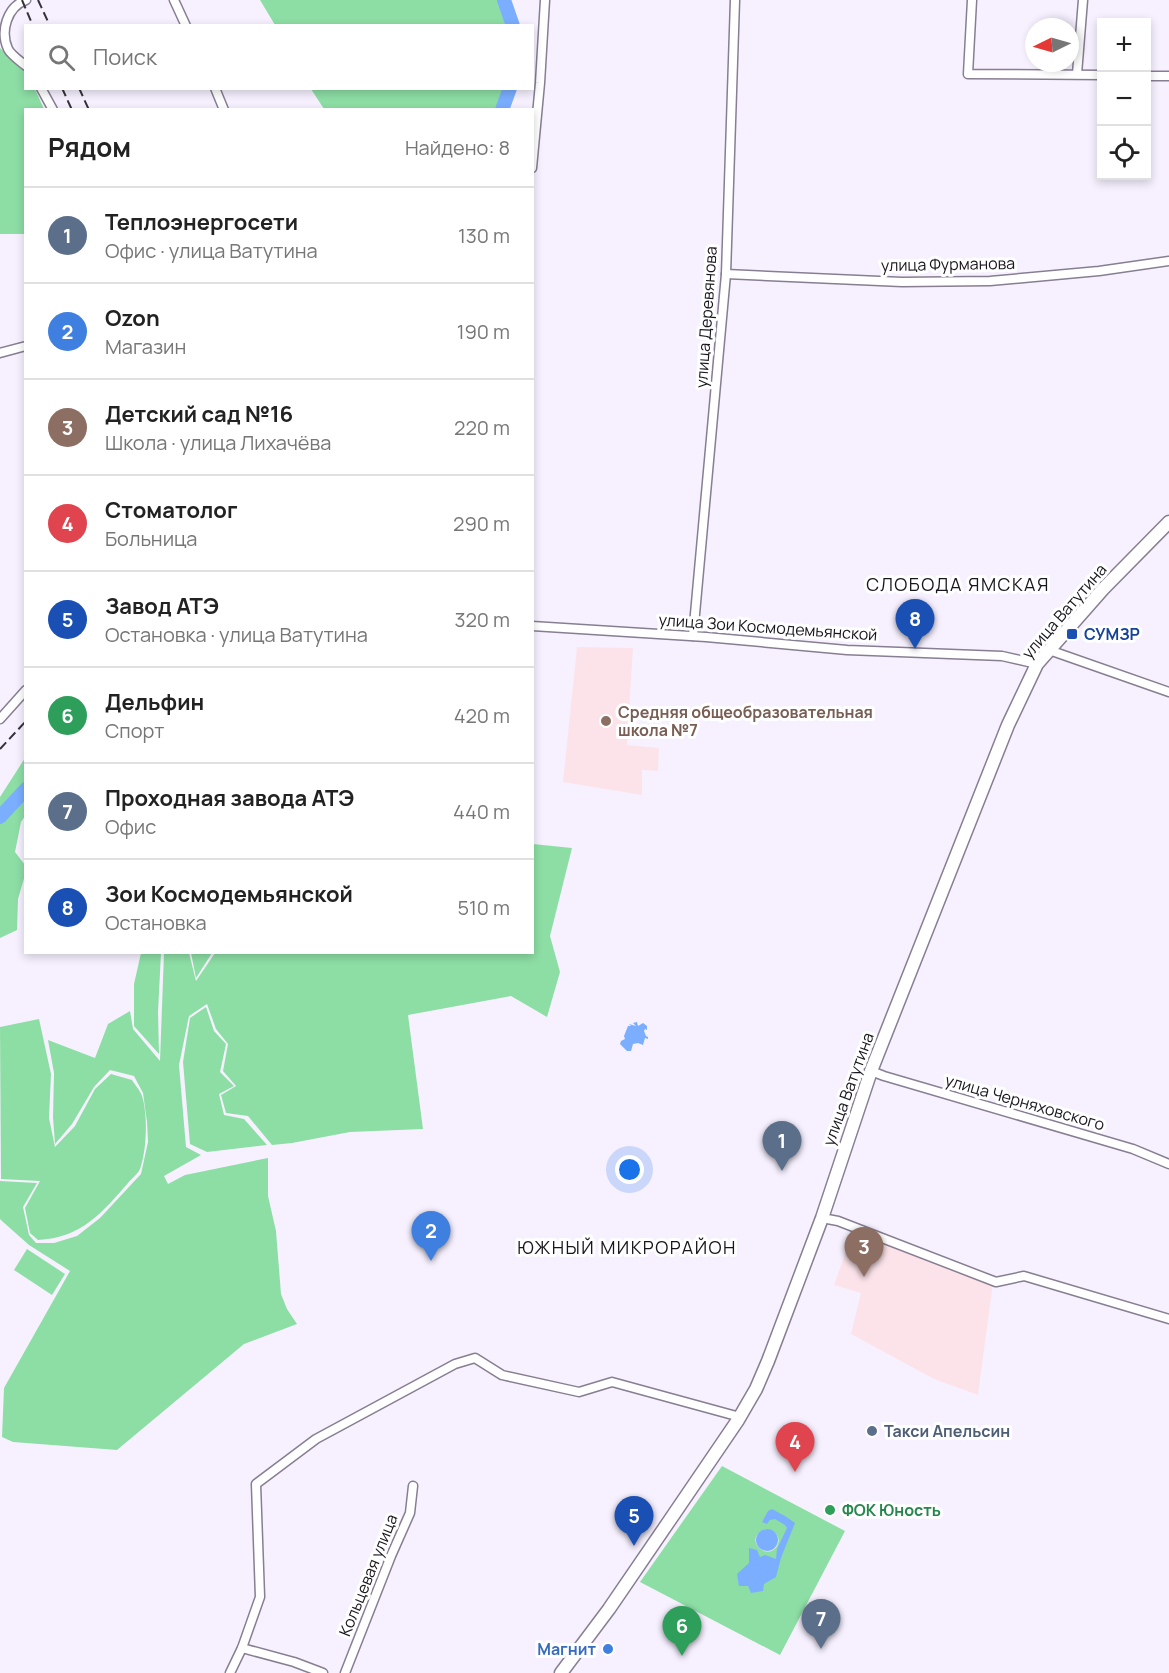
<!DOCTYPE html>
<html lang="ru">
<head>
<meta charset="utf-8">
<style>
	body { margin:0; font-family:Manrope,sans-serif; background:#f2f2f2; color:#222 }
	.controls { position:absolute; right:18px; top:18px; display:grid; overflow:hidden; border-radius:0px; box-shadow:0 3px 9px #0003 }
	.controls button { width:54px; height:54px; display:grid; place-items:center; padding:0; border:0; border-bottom:2px solid #e0e0e0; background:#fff; color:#222; font:30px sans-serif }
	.compass { position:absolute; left:1025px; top:18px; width:54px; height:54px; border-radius:50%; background:#fff; box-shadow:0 3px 9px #0003; rotate:265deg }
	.you { position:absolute; left:630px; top:1170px; width:21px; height:21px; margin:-15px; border:4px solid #fff; border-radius:50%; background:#1a73e8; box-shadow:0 0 0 9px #1a73e833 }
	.badge { display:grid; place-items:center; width:39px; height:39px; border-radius:50%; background:#2563eb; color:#fff; font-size:20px; font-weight:700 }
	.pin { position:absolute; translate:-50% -50px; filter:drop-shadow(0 2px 3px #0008) }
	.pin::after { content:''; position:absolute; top:32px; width:21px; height:18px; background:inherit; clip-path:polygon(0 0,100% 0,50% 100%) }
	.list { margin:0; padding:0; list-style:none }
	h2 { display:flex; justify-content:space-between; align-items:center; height:78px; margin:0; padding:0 24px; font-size:26px }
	h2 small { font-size:20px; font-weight:400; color:#767676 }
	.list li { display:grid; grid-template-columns:39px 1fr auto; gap:18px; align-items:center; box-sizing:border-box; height:96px; padding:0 24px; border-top:2px solid #e0e0e0 }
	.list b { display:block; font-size:22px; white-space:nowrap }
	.list p { margin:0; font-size:20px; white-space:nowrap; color:#767676 }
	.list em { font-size:20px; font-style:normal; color:#767676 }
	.icon { flex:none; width:33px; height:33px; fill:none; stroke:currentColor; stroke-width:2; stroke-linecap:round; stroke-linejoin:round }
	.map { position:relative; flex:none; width:1169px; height:1673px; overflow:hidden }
	.search { position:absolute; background:#fff; box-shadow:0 3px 9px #0003; left:24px; top:24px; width:510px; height:66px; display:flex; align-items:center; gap:15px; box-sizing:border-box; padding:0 21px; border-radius:0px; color:#767676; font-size:22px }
	.panel { position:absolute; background:#fff; box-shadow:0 3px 9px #0003; left:24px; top:108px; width:510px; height:846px; border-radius:0px }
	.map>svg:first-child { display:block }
	.education { fill:#fce3ea }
	.green { fill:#8ddea5; fill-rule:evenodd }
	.water { fill:#7baeff }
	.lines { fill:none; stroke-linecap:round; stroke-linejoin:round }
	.river { stroke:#7baeff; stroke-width:14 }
	.street-casing { stroke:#877e92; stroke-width:11 }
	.primary-casing { stroke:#877e92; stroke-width:15 }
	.street { stroke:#fff; stroke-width:8 }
	.primary { stroke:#fff; stroke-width:12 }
	.rail { stroke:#36323a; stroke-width:2; stroke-dasharray:9 4.5; stroke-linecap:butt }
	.transit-dot { fill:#1a4fb4; stroke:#fff; stroke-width:2 }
	.education-dot { fill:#8d6e63; stroke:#fff; stroke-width:2 }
	.service-dot { fill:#5c6f8a; stroke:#fff; stroke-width:2 }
	.leisure-dot { fill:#2e9e5b; stroke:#fff; stroke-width:2 }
	.shop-dot { fill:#3f7fe0; stroke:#fff; stroke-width:2 }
	.labels { text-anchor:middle; stroke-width:6; stroke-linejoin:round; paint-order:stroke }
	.street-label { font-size:16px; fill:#18151c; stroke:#fff }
	.transit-label { font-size:16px; font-weight:bold; fill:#164399; stroke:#fff; text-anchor:start }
	.education-label { font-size:16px; font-weight:bold; fill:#785e54; stroke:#fff; text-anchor:start }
	.service-label { font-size:16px; font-weight:bold; fill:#4e5e75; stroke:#fff; text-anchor:start }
	.leisure-label { font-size:16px; font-weight:bold; fill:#27864d; stroke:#fff; text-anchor:start }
	.shop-label { font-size:16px; font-weight:bold; fill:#366cbe; stroke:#fff; text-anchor:end }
	.neighbourhood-label { font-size:18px; letter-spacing:1.5px; fill:#18151c; stroke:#fff }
</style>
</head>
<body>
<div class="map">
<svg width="1169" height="1673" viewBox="0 0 1169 1673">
	<rect width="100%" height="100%" fill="#f7f1ff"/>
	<!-- education -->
	<g class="education">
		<polygon points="577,647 633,648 627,745 659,748 658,771 642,770 642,795 563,782"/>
		<polygon points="854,1229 993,1283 978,1395 934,1379 851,1334 861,1293 834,1285"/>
	</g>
	<!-- green -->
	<g class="green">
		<polygon points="260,0 502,0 511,25 275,25"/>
		<polygon points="0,48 25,72 26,88 35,89 44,109 26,110 25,234 0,234"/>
		<polygon points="311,89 506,89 498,110 324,109"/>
		<polygon points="25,758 25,816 21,822 15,852 25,865 25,875 18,899 17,930 0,938 0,797"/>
		<polygon points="533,844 572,848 550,936 560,972 547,1017 511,996 408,1015 423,1129 350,1132 292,1143 272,1145 248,1116 226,1113 221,1095 236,1086 223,1071 228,1044 216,1029 207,1004 189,1016 179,1065 186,1147 201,1155 164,1176 168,1184 185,1175 268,1158 268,1196 276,1231 281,1294 287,1309 297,1324 244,1344 117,1450 13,1442 2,1437 4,1388 70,1271 29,1245 2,1221 0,1219 0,1181 37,1183 23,1207 29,1235 36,1243 54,1243 77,1236 100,1218 141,1174 148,1142 147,1122 143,1093 134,1076 110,1070 94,1087 72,1124 55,1144 53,1117 54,1073 48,1040 95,1058 108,1024 130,1011 133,1029 160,1061 164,953 189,953 196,981 215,953 532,952"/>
		<polygon points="141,953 161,953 158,1012 159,1054 134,1026 134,984"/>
		<polygon points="191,953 212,953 196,978"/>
		<polygon points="206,1007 214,1031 226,1044 220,1072 234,1086 219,1094 224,1115 244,1119 267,1145 207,1152 190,1144 183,1062 190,1018"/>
		<path d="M39 1019 51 1074 49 1118 55 1147 75 1126 95 1089 111 1074 132 1080C135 1085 140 1090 142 1096 148 1115 147 1150 140 1169 138 1174 132 1178 128 1183 102 1213 81 1238 38 1240L30 1233 25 1208 40 1181 1 1179 0 1027Z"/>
		<polygon points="27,1249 65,1274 52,1295 14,1270"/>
		<path d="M722 1466 845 1531 780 1655 640 1582ZM765 1529C774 1530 782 1536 777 1546 767 1562 742 1539 765 1529Z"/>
	</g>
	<!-- water -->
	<g class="water">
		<polygon points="637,1022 638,1026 643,1023 647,1026 647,1030 645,1029 644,1031 646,1036 648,1037 648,1039 645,1038 643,1045 638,1043 633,1044 631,1051 627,1051 620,1044 621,1041 625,1039 624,1036 628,1026 631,1026 629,1024 636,1026 633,1023"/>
		<polygon points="772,1509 785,1516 795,1523 781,1558 776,1577 764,1584 763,1591 751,1593 748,1586 739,1586 737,1574 749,1563 749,1548 757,1550 760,1557 765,1555 776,1559 777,1549 787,1528 785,1525 775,1519 770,1520 767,1524 762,1522 768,1511"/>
		<circle cx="767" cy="1540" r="11"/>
	</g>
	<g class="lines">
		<!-- river -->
		<g class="river">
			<polyline points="504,0 513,26"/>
			<polyline points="502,110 510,88"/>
			<polyline points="0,817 26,789"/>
		</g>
		<defs>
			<g id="street">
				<polyline points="174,0 186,26"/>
				<polyline points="972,0 968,74 1102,75"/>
				<path d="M26 66C20 61 11 55 8 49 0 31 7 7 26 0"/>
				<polyline points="1077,74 1083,0"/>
				<polyline points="1146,76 1169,76"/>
				<polyline points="41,88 53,110"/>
				<polyline points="215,88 224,110"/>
				<polyline points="532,168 540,83 545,0"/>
				<polyline points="726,274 902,282 990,281 1099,271 1169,261"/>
				<polyline points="0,353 26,346"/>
				<polyline points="532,626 706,637 847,650 1002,656 1037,664"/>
				<polyline points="693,636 726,274 735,0"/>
				<polyline points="1049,650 1169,692"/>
				<polyline points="0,719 26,690"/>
				<polyline points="871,1071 884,1076 1133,1149 1169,1164"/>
				<polyline points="822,1218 838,1221 996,1282 1024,1276 1169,1319"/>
				<polyline points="242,1648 294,1662 323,1673"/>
				<polyline points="230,1673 242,1648 260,1597 256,1484 316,1439 455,1364 475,1358 502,1375 579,1392 612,1382 740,1417"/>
				<polyline points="345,1673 391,1556 410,1513 413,1486"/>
			</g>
			<polyline id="primary" points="561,1673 609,1609 674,1514 738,1420 756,1389 768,1361 822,1218 871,1071 1008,725 1037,664 1103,589 1169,522"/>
		</defs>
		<!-- street casing -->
		<use href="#street" class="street-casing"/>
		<!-- primary casing -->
		<use href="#primary" class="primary-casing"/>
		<!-- street -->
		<use href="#street" class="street"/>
		<!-- primary -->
		<use href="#primary" class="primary"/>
		<!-- rail -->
		<g class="rail">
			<polyline points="22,0 33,26"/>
			<polyline points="38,0 50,26"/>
			<polyline points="62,88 72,110"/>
			<polyline points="79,88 89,110"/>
			<polyline points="0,749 26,721"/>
		</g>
	</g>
	<!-- markers -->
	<rect class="transit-dot" x="1066" y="628" width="12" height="12" rx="3"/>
	<circle class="education-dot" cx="606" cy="721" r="6"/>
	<circle class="service-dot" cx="872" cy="1431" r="6"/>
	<circle class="leisure-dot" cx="830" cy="1510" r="6"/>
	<circle class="shop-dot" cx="608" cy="1649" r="6"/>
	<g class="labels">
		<!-- street labels -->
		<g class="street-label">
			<text transform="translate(948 264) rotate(-1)" y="6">улица Фурманова</text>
			<text transform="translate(706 317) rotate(-86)" y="6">улица Деревянова</text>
			<text transform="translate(1064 611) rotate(-49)" y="6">улица Ватутина</text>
			<text transform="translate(768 627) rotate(4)" y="6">улица Зои Космодемьянской</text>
			<text transform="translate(848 1089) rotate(-70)" y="6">улица Ватутина</text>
			<text transform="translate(1025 1102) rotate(16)" y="6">улица Черняховского</text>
			<text transform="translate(368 1575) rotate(-68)" y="6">Кольцевая улица</text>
		</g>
		<!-- transit labels -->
		<g class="transit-label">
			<text x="1084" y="640">СУМЗР</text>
		</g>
		<!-- education labels -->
		<g class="education-label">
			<text x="618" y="718">Средняя общеобразовательная<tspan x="618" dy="18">школа №7</tspan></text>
		</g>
		<!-- service labels -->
		<g class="service-label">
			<text x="884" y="1437">Такси Апельсин</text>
		</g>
		<!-- leisure labels -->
		<g class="leisure-label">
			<text x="842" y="1516">ФОК Юность</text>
		</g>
		<!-- shop labels -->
		<g class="shop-label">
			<text x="596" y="1655">Магнит</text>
		</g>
		<!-- neighbourhood labels -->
		<g class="neighbourhood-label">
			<text x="958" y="591">СЛОБОДА ЯМСКАЯ</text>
			<text x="627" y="1254">ЮЖНЫЙ МИКРОРАЙОН</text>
		</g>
	</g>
</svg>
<div class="controls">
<button>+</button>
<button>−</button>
<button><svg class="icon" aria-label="locate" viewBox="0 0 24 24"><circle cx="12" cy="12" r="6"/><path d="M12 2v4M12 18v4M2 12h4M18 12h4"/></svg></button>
</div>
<svg class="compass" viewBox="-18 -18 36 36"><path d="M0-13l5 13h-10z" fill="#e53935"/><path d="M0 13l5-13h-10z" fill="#767676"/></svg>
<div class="you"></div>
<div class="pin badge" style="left:782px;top:1171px;background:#5c6f8a">1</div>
<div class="pin badge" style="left:431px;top:1261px;background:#3f7fe0">2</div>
<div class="pin badge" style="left:864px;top:1277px;background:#8d6e63">3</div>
<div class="pin badge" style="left:795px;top:1472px;background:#e0444e">4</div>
<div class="pin badge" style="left:634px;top:1546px;background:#1a4fb4">5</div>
<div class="pin badge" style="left:682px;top:1656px;background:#2e9e5b">6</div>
<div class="pin badge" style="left:821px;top:1649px;background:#5c6f8a">7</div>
<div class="pin badge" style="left:915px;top:649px;background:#1a4fb4">8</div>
<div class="search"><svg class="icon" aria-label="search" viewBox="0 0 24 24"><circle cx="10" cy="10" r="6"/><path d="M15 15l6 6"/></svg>Поиск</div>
<section class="panel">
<h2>Рядом<small>Найдено: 8</small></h2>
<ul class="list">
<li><span class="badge" style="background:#5c6f8a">1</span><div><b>Теплоэнергосети</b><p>Офис · улица Ватутина</p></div><em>130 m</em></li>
<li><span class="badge" style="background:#3f7fe0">2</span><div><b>Ozon</b><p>Магазин</p></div><em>190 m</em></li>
<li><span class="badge" style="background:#8d6e63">3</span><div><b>Детский сад №16</b><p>Школа · улица Лихачёва</p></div><em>220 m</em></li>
<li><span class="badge" style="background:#e0444e">4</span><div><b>Стоматолог</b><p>Больница</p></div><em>290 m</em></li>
<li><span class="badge" style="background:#1a4fb4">5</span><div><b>Завод АТЭ</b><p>Остановка · улица Ватутина</p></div><em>320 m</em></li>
<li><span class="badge" style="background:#2e9e5b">6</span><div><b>Дельфин</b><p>Спорт</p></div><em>420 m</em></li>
<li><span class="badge" style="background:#5c6f8a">7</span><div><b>Проходная завода АТЭ</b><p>Офис</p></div><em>440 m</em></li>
<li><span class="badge" style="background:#1a4fb4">8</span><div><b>Зои Космодемьянской</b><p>Остановка</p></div><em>510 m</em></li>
</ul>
</section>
</div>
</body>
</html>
